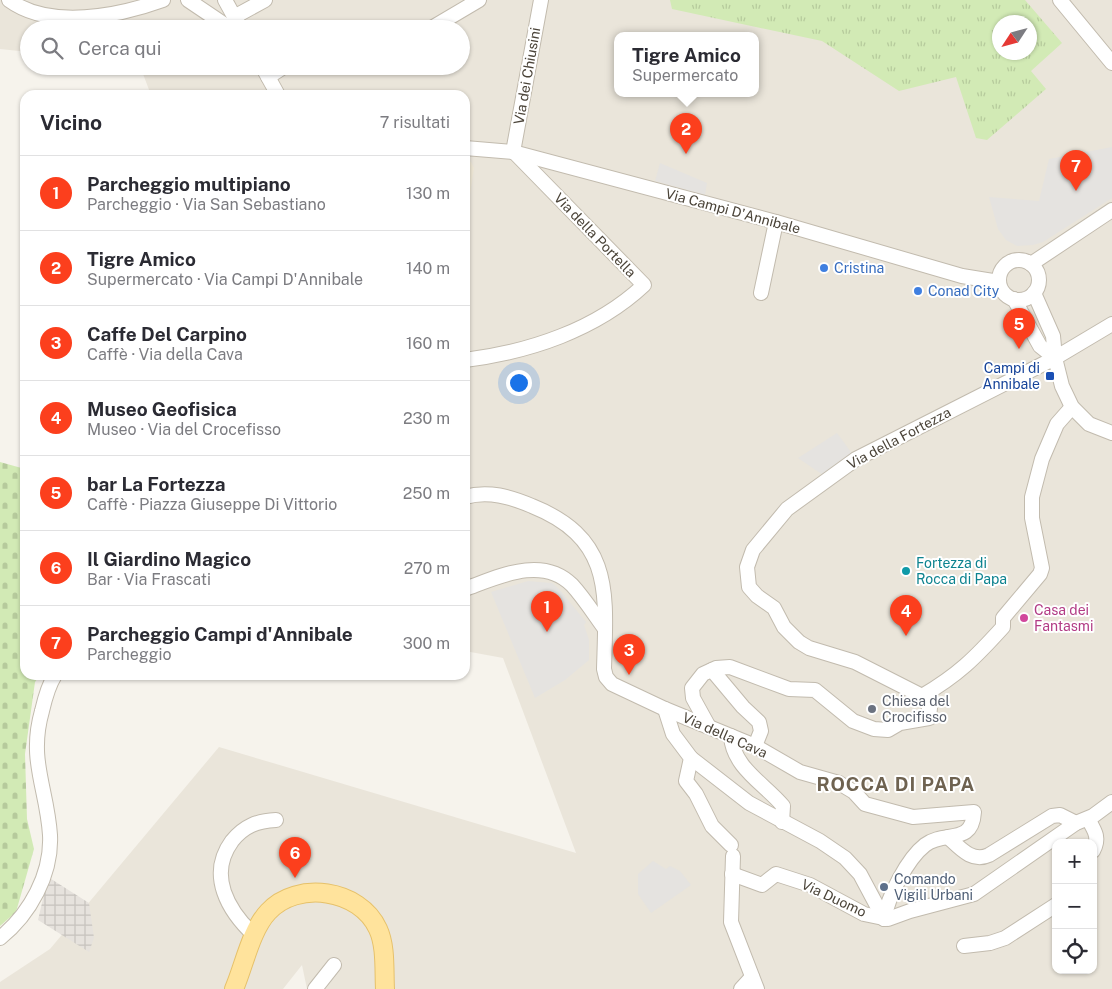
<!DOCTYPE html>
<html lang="it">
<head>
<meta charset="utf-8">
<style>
	body { margin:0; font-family:"Public Sans",sans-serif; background:#f7f7f7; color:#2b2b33 }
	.controls { position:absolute; right:15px; bottom:15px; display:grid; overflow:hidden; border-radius:10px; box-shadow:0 1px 4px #0004 }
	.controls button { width:45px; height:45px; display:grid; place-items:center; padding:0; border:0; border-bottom:1px solid #e1e1e2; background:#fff; color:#2b2b33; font:25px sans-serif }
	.compass { position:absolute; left:992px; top:15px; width:45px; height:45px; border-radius:50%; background:#fff; box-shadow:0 1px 4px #0004; rotate:234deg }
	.you { position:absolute; left:518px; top:382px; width:18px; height:18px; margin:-12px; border:4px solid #fff; border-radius:50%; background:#1a73e8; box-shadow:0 0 0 8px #1a73e833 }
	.badge { display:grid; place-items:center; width:32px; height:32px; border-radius:50%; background:#fc3f1d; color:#fff; font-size:16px; font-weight:700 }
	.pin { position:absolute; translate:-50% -41px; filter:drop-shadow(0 1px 2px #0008) }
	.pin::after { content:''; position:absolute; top:26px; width:18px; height:15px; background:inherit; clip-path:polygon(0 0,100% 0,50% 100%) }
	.popup { position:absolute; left:614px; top:32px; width:145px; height:65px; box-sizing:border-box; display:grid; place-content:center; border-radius:10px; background:#fff; filter:drop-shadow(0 1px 4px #0005); font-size:16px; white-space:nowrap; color:#7c7c81 }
	.popup b { font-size:19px; color:#2b2b33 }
	.popup::after { content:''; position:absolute; left:50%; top:100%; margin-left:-10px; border:10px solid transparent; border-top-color:#fff }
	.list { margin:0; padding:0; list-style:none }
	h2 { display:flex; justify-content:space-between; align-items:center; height:65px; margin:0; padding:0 20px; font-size:21px }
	h2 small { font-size:16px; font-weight:400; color:#7c7c81 }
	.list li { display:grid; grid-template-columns:32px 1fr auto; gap:15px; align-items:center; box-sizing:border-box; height:75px; padding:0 20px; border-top:1px solid #e1e1e2 }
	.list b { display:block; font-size:19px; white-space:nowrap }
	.list p { margin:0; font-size:16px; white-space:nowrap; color:#7c7c81 }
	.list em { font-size:16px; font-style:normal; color:#7c7c81 }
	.icon { flex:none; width:28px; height:28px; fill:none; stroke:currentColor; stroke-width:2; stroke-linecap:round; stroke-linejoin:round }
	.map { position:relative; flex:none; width:1112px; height:989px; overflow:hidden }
	.search { position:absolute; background:#fff; box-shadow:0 1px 4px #0004; left:20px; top:20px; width:450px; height:55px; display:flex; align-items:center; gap:12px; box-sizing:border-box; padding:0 18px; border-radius:28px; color:#7c7c81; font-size:19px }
	.panel { position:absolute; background:#fff; box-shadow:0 1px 4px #0004; left:20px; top:90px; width:450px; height:590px; border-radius:15px }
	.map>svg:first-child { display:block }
	.residential { fill:#eae5da; fill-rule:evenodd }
	.industrial { fill:url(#industrial-grid) }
	.education { fill:#efe8d6 }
	.grass { fill:url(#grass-tufts); fill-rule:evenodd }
	.cemetery { fill:url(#cemetery-stones) }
	.parking { fill:#e5e3e0 }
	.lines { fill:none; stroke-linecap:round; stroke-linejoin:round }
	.minor-casing { stroke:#c2bbae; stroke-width:16 }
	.major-casing { stroke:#e6c16a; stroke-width:20 }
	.minor { stroke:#fff; stroke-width:14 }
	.major { stroke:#ffe39c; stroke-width:18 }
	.shop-dot { fill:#3f7fe0; stroke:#fff; stroke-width:2 }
	.transit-dot { fill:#1a4fb4; stroke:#fff; stroke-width:2 }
	.culture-dot { fill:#0f9aa8; stroke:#fff; stroke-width:2 }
	.hotel-dot { fill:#d1479c; stroke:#fff; stroke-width:2 }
	.worship-dot { fill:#6b7280; stroke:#fff; stroke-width:2 }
	.service-dot { fill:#5c6f8a; stroke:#fff; stroke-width:2 }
	.labels { text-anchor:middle; stroke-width:4; stroke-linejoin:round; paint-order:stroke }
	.street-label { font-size:14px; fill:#4b4439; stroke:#fff }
	.shop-label { font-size:14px; fill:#366cbe; stroke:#fff; text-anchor:start }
	.transit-label { font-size:14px; fill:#164399; stroke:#fff; text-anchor:end }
	.culture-label { font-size:14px; fill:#0d838f; stroke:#fff; text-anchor:start }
	.hotel-label { font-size:14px; fill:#b23c85; stroke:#fff; text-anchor:start }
	.worship-label { font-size:14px; fill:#5b616d; stroke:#fff; text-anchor:start }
	.service-label { font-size:14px; fill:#4e5e75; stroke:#fff; text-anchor:start }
	.district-label { font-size:19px; font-weight:bold; letter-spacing:1px; fill:#6e6250; stroke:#fff }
</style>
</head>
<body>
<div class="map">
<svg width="1112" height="989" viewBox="0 0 1112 989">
	<defs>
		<pattern id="industrial-grid" width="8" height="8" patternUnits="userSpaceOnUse" patternTransform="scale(1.25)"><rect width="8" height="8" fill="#e6e2dd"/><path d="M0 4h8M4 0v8" fill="none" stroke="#c7c3be"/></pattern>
		<pattern id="grass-tufts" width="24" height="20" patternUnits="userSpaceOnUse" patternTransform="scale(1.25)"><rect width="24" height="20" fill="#d2eab5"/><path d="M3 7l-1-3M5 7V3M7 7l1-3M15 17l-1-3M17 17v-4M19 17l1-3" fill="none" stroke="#b6ca9c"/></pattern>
		<pattern id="cemetery-stones" width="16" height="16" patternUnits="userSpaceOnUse" patternTransform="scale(1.25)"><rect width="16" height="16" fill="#d2eab5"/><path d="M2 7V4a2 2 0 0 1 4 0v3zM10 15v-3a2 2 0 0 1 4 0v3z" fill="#b6ca9c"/></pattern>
	</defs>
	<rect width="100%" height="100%" fill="#f6f3ec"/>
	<!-- residential -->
	<path class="residential" d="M0 0H1112V989H307L302 965 283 989H0V982L50 949 219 747 576 853 503 658 465 651V95H151L140 66H461V29H29V52L0 49ZM1000 22H1030V52H1000ZM617 35H755V93H617ZM1056 843H1093V970H1056Z"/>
	<!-- industrial -->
	<polygon class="industrial" points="48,877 89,903 94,938 89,952 38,920"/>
	<!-- education -->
	<polygon class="education" points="465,161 471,162 474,168 465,226"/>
	<!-- grass -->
	<path class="grass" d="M670 0H1025L1062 43 1031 71 1046 89 987 140 976 138 956 77 899 91 822 41 672 9ZM1000 22H1030V52H1000Z"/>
	<!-- cemetery -->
	<polygon class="cemetery" points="0,462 25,469 25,675 40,675 35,682 25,754 27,819 34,849 16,912 0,926"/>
	<!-- parking -->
	<g class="parking">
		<polygon points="1112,147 1112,198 1043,242 1033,245 1017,246 1006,240 998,229 989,197 1039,201 1049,159"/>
		<polygon points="660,163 707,183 705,195 655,181"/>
		<polygon points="837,433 856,459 823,475 798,458"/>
		<polygon points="528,581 552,583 559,589 586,622 584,625 589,640 589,660 565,680 535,698 491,592"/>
		<polygon points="653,861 666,869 670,866 680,871 691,885 651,913 638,894 638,874"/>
	</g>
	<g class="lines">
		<defs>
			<g id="minor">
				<path d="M9 0C50 30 119 16 163 0"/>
				<polyline points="188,0 231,29"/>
				<polyline points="225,0 241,29"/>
				<polyline points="1060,0 1112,63"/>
				<polyline points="234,17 265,0"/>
				<polyline points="430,29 479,0"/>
				<polyline points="262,66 278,95"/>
				<polyline points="268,77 285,66"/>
				<polyline points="465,148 513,152 776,222 962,276 999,282"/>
				<polyline points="513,152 541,0"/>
				<circle cx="1019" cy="280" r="20"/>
				<polyline points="1031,264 1112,210"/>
				<polyline points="761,293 776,222"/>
				<polyline points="1034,293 1053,336 1055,358 1062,386 1072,407 1089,424 1112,433"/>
				<polyline points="1014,299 1040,346 1055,358"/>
				<path d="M465 360C529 352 596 330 644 285L514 152"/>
				<path d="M465 497C488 490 511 497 532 506 614 539 606 594 604 669L606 677 612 684 665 709 755 746 800 772 839 783 854 792 865 804 913 817 974 812C972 846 945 830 925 845 907 859 888 897 884 919"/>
				<path d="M465 589C498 577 542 555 572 585 584 598 594 614 605 629"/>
				<polyline points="712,670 743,707 759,722 761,731 755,746"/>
				<polyline points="922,696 855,662 809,648 799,642 784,627 774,608 757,596 749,587 747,567 753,550 787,509 856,459 1055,358 1112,324"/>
				<polyline points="665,709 673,734 691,758 686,781 696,794 712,826 731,845"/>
				<path d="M709 727 693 698 692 688 703 674 716 668 730 667 789 689 815 690 853 721 874 729 888 730 900 723 929 718 930 708 922 696C958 675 975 658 1003 627V618L1040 574 1042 568 1032 518V497L1042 459 1057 424 1072 407"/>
				<path d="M731 736C733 768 765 784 783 806L782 822"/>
				<polyline points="691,758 749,803 820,841 845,858 860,874 884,919"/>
				<path d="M1088 819C1095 831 1100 838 1093 851"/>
				<path d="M948 837C960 848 972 863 989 855L1052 816 1060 815 1076 823"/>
				<polyline points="733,856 731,922 757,989"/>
				<polyline points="732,874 762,885 776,874 810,885 864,914 888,919 910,911 974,894 1076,823 1093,816 1112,802"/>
				<path d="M255 936C228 911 207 875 232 841 244 826 257 821 276 820"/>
				<path d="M0 938C30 914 52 874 50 835 47 788 28 760 42 711 45 698 48 686 55 675"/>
				<polyline points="964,946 990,943 1005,938 1056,905"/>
				<polyline points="315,989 334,965"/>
				<polyline points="741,989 752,977"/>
			</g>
			<path id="major" d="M234 989C244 966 251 930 268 912 297 880 360 889 378 929 386 946 384 970 385 989"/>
		</defs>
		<!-- minor casing -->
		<use href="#minor" class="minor-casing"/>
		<!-- major casing -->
		<use href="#major" class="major-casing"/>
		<!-- minor -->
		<use href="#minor" class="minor"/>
		<!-- major -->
		<use href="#major" class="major"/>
	</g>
	<!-- markers -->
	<g class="shop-dot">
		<circle cx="824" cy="268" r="5"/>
		<circle cx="918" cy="291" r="5"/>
	</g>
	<rect class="transit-dot" x="1045" y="371" width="10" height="10" rx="2.5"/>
	<circle class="culture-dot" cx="906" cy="571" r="5"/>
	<circle class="hotel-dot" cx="1024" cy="618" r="5"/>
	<circle class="worship-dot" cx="872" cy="709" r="5"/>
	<circle class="service-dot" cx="884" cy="887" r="5"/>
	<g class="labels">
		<!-- street labels -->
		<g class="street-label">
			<text transform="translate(527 76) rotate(-80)" y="5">Via dei Chiusini</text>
			<text transform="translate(733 211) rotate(15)" y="5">Via Campi D'Annibale</text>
			<text transform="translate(595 235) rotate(46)" y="5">Via della Portella</text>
			<text transform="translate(899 438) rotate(-28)" y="5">Via della Fortezza</text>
			<text transform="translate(725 735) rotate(24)" y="5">Via della Cava</text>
			<text transform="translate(834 898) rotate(25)" y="5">Via Duomo</text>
		</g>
		<!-- shop labels -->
		<g class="shop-label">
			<text x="834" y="273">Cristina</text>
			<text x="928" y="296">Conad City</text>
		</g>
		<!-- transit labels -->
		<g class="transit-label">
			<text x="1040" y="373">Campi di<tspan x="1040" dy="16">Annibale</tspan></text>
		</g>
		<!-- culture labels -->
		<g class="culture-label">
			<text x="916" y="568">Fortezza di<tspan x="916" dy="16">Rocca di Papa</tspan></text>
		</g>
		<!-- hotel labels -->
		<g class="hotel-label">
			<text x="1034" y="615">Casa dei<tspan x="1034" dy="16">Fantasmi</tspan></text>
		</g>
		<!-- worship labels -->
		<g class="worship-label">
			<text x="882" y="706">Chiesa del<tspan x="882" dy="16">Crocifisso</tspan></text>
		</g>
		<!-- service labels -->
		<g class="service-label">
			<text x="894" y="884">Comando<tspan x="894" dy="16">Vigili Urbani</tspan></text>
		</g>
		<!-- district labels -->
		<g class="district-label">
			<text x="896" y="791">ROCCA DI PAPA</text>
		</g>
	</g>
</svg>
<div class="controls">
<button>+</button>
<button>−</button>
<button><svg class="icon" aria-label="locate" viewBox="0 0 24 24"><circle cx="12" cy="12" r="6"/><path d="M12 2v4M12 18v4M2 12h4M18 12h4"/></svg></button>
</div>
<svg class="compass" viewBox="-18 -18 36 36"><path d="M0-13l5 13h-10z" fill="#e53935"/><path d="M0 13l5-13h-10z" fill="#7c7c81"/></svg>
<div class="you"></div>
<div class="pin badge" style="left:547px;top:632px">1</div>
<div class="pin badge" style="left:686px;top:154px">2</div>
<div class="popup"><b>Tigre Amico</b>Supermercato</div>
<div class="pin badge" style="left:629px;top:675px">3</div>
<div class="pin badge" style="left:906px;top:636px">4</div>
<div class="pin badge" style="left:1019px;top:349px">5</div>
<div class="pin badge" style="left:295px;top:878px">6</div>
<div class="pin badge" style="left:1076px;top:191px">7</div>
<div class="search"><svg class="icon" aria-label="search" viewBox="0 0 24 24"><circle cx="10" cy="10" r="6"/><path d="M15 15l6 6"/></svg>Cerca qui</div>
<section class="panel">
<h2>Vicino<small>7 risultati</small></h2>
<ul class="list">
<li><span class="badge">1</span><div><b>Parcheggio multipiano</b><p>Parcheggio · Via San Sebastiano</p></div><em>130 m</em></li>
<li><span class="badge">2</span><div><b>Tigre Amico</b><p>Supermercato · Via Campi D'Annibale</p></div><em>140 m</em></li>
<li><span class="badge">3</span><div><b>Caffe Del Carpino</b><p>Caffè · Via della Cava</p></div><em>160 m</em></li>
<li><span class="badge">4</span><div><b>Museo Geofisica</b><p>Museo · Via del Crocefisso</p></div><em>230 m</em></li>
<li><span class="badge">5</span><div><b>bar La Fortezza</b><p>Caffè · Piazza Giuseppe Di Vittorio</p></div><em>250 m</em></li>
<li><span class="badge">6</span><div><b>Il Giardino Magico</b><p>Bar · Via Frascati</p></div><em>270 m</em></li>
<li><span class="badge">7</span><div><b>Parcheggio Campi d'Annibale</b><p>Parcheggio</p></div><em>300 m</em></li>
</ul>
</section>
</div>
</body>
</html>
